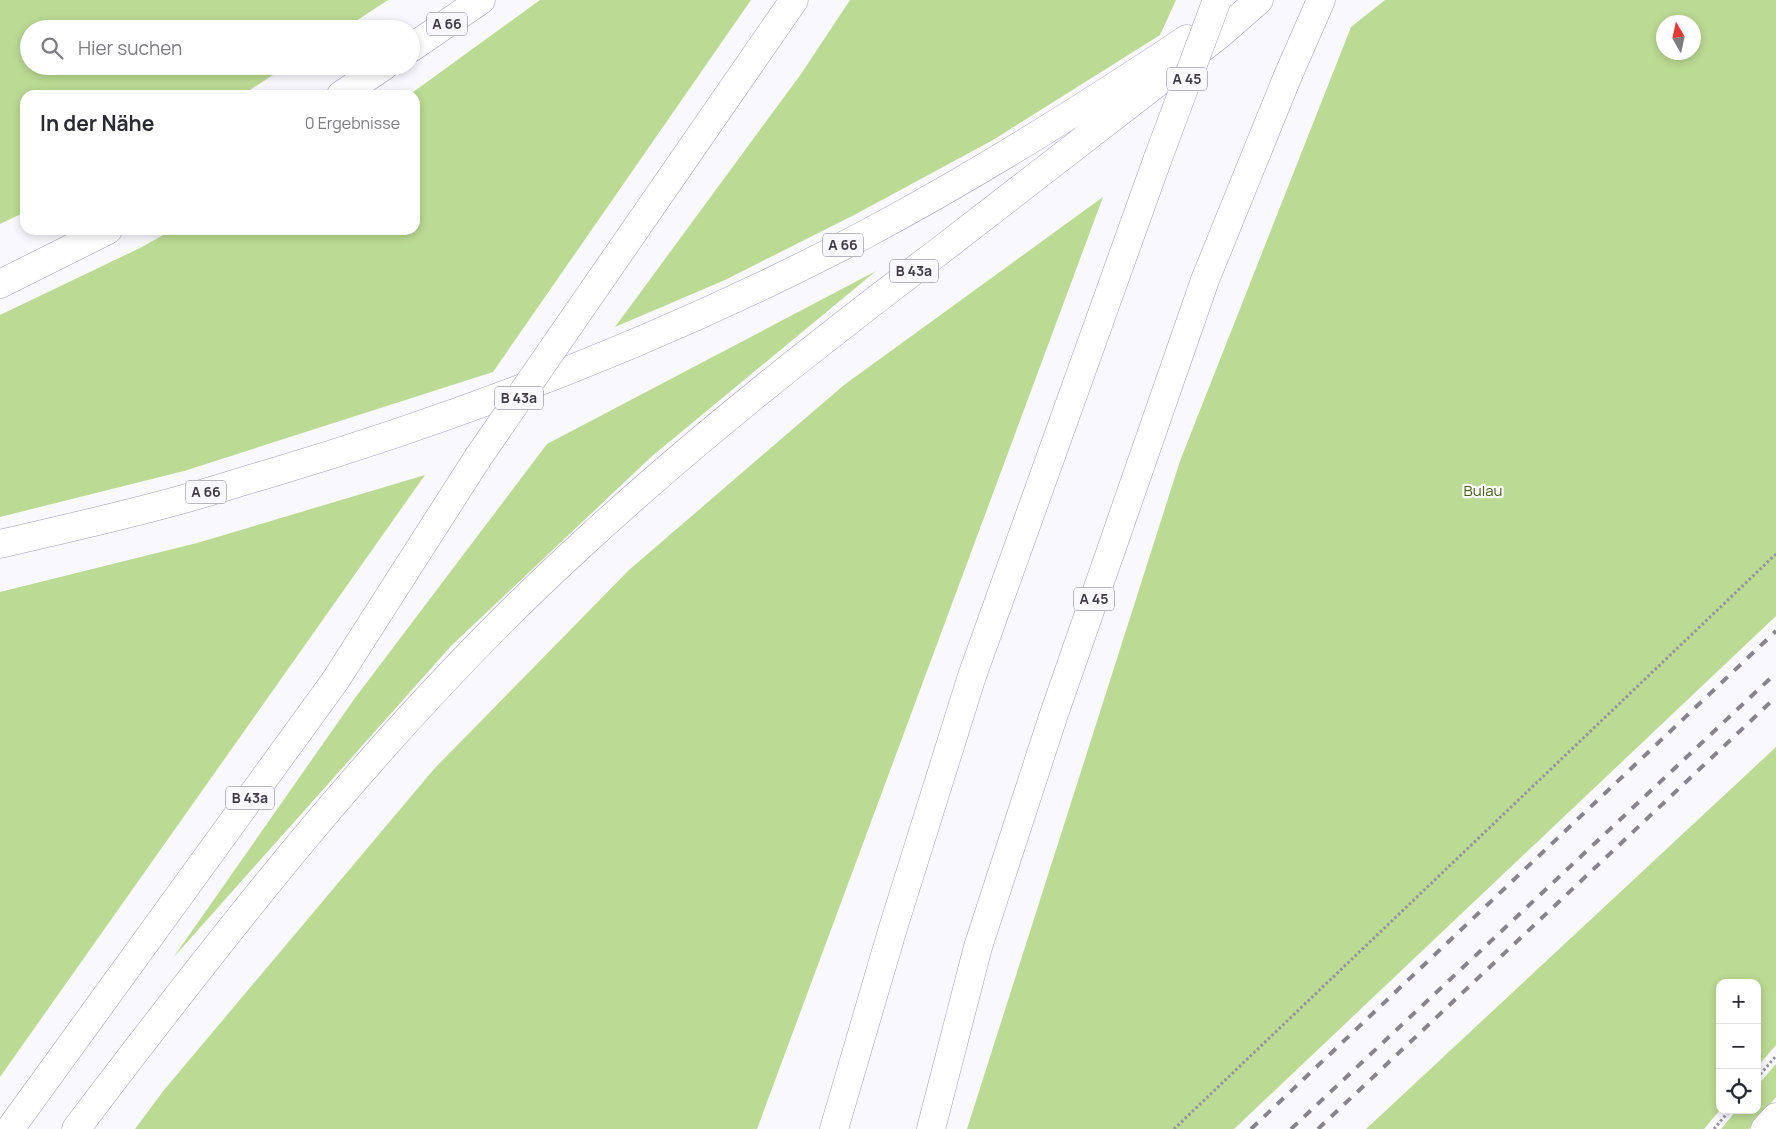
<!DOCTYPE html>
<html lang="de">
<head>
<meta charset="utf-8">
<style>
	body { margin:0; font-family:Manrope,sans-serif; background:#f7f7f7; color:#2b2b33 }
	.controls { position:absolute; right:15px; bottom:15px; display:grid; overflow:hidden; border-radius:10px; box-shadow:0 2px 8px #0003 }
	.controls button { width:45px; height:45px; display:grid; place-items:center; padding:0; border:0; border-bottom:1px solid #e1e1e2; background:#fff; color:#2b2b33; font:25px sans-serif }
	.compass { position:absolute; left:1656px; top:15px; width:45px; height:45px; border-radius:50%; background:#fff; box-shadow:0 2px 8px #0003; rotate:351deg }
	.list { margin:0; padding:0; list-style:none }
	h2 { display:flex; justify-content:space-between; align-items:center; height:65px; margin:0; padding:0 20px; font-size:21px }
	h2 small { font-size:16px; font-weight:400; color:#7c7c81 }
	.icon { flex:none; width:28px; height:28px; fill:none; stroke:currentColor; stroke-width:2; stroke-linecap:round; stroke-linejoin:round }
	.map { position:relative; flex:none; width:1776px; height:1129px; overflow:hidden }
	.search { position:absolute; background:#fff; box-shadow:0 2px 8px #0003; left:20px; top:20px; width:400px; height:55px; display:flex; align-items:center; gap:12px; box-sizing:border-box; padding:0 18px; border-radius:28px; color:#7c7c81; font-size:19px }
	.panel { position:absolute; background:#fff; box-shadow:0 2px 8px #0003; left:20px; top:90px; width:400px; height:145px; border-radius:15px }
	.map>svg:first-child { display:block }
	.green { fill:#bbda93; fill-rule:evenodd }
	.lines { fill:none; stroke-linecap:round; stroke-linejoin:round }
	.major-casing { stroke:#a29aba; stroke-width:29 }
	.highway-casing { stroke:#a29aba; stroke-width:29 }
	.path { stroke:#96939e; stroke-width:3; stroke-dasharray:2.5 2.5; stroke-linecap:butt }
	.major { stroke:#fff; stroke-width:28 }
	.highway { stroke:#fff; stroke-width:28 }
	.rail { stroke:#87848f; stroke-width:4; stroke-dasharray:9 9; stroke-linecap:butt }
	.highway-bridge-casing { stroke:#a29aba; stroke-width:29; stroke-linecap:butt }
	.highway-bridge { stroke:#fff; stroke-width:28 }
	.labels { text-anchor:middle; stroke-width:4.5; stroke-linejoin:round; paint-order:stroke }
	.shield { fill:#f9f8ff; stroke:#76737f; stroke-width:1 }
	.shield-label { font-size:14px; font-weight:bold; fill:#3e3a48 }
	.park-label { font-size:15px; fill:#435e0d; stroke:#f9f8ff }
</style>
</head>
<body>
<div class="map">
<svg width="1776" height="1129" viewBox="0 0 1776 1129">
	<rect width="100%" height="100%" fill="#f9f8ff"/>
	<!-- green -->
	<g class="green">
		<polygon points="0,0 388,0 344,29 29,29 29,66 287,66 242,95 25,95 25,212 0,224"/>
		<polygon points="540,0 751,0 493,372 184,471 0,517 0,315 140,248 172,230 415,230 415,95 409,95"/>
		<polygon points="850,0 1176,0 1160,35 993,140 856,214 725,280 615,327 801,74"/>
		<path d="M1385 0H1776V616L1234 1129H967L1180 461 1351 27ZM1664 22H1694V52H1664Z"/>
		<polygon points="1103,197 757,1129 135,1129 164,1090 434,769 629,570 844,385"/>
		<polygon points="876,271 651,457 451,646 173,958 355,698 547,444"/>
		<polygon points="425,475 0,1077 0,592 197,543"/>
		<polygon points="1776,747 1776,1045 1757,1067 1757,983 1720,983 1720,1110 1704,1129 1366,1129"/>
		<polygon points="1776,1064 1776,1097 1749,1129 1721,1129 1737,1110 1757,1110 1757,1086"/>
	</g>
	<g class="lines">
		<defs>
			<polyline id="major" points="1765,1129 1776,1117"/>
			<g id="highway">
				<polyline points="411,48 481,0"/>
				<polyline points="341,95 384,66"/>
				<polyline points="0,284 108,230"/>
				<polyline points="561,337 794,0"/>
				<path d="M0 544C55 531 110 519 165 504 201 495 236 483 271 473 475 412 675 334 864 235 975 176 1082 109 1187 39"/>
				<polyline points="10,1129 335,681 477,459"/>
				<path d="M76 1129C230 926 388 722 577 549 692 442 816 345 941 250 1034 178 1127 106 1219 35L1259 0"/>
				<polyline points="834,1129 893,928 972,676 1158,158"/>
				<polyline points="931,1129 978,947 1053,717 1205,280 1287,78 1321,0"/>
			</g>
		</defs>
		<!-- major casing -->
		<use href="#major" class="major-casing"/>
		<!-- highway casing -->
		<use href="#highway" class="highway-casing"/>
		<!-- path -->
		<g class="path">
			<polyline points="1757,1078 1776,1056"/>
			<polyline points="1174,1129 1776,554"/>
			<polyline points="1714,1129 1730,1110"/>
		</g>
		<!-- major -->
		<use href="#major" class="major"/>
		<!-- highway -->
		<use href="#highway" class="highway"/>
		<!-- rail -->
		<g class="rail">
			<polyline points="1251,1129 1776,631"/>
			<polyline points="1291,1129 1776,673"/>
			<polyline points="1318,1129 1776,697"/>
		</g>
		<defs>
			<g id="highway-bridge">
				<polyline points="1158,158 1217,0"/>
				<polyline points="477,459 561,337"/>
			</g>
		</defs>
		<!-- highway-bridge casing -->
		<use href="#highway-bridge" class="highway-bridge-casing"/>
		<!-- highway-bridge -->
		<use href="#highway-bridge" class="highway-bridge"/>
	</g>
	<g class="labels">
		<!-- shield labels -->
		<g class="shield">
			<rect x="427" y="12.5" width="40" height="23" rx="4"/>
			<rect x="1167" y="67.5" width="40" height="23" rx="4"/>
			<rect x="823" y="233.5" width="40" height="23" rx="4"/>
			<rect x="890" y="259.5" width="48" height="23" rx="4"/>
			<rect x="495" y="386.5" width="48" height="23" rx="4"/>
			<rect x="186" y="480.5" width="40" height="23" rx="4"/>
			<rect x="1074" y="587.5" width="40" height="23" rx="4"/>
			<rect x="226" y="786.5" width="48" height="23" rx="4"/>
		</g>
		<g class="shield-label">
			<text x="447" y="29">A 66</text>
			<text x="1187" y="84">A 45</text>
			<text x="843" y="250">A 66</text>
			<text x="914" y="276">B 43a</text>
			<text x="519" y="403">B 43a</text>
			<text x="206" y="497">A 66</text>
			<text x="1094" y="604">A 45</text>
			<text x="250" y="803">B 43a</text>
		</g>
		<!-- park labels -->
		<g class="park-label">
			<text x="1483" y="496">Bulau</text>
		</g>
	</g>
</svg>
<div class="controls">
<button>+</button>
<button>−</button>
<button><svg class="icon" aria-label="locate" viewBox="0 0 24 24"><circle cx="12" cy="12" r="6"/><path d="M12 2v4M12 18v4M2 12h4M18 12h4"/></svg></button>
</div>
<svg class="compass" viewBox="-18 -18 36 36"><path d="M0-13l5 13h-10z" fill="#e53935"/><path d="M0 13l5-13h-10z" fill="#7c7c81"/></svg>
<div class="search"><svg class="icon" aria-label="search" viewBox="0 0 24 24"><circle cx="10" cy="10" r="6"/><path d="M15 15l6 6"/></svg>Hier suchen</div>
<section class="panel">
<h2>In der Nähe<small>0 Ergebnisse</small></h2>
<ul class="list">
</ul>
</section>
</div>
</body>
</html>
